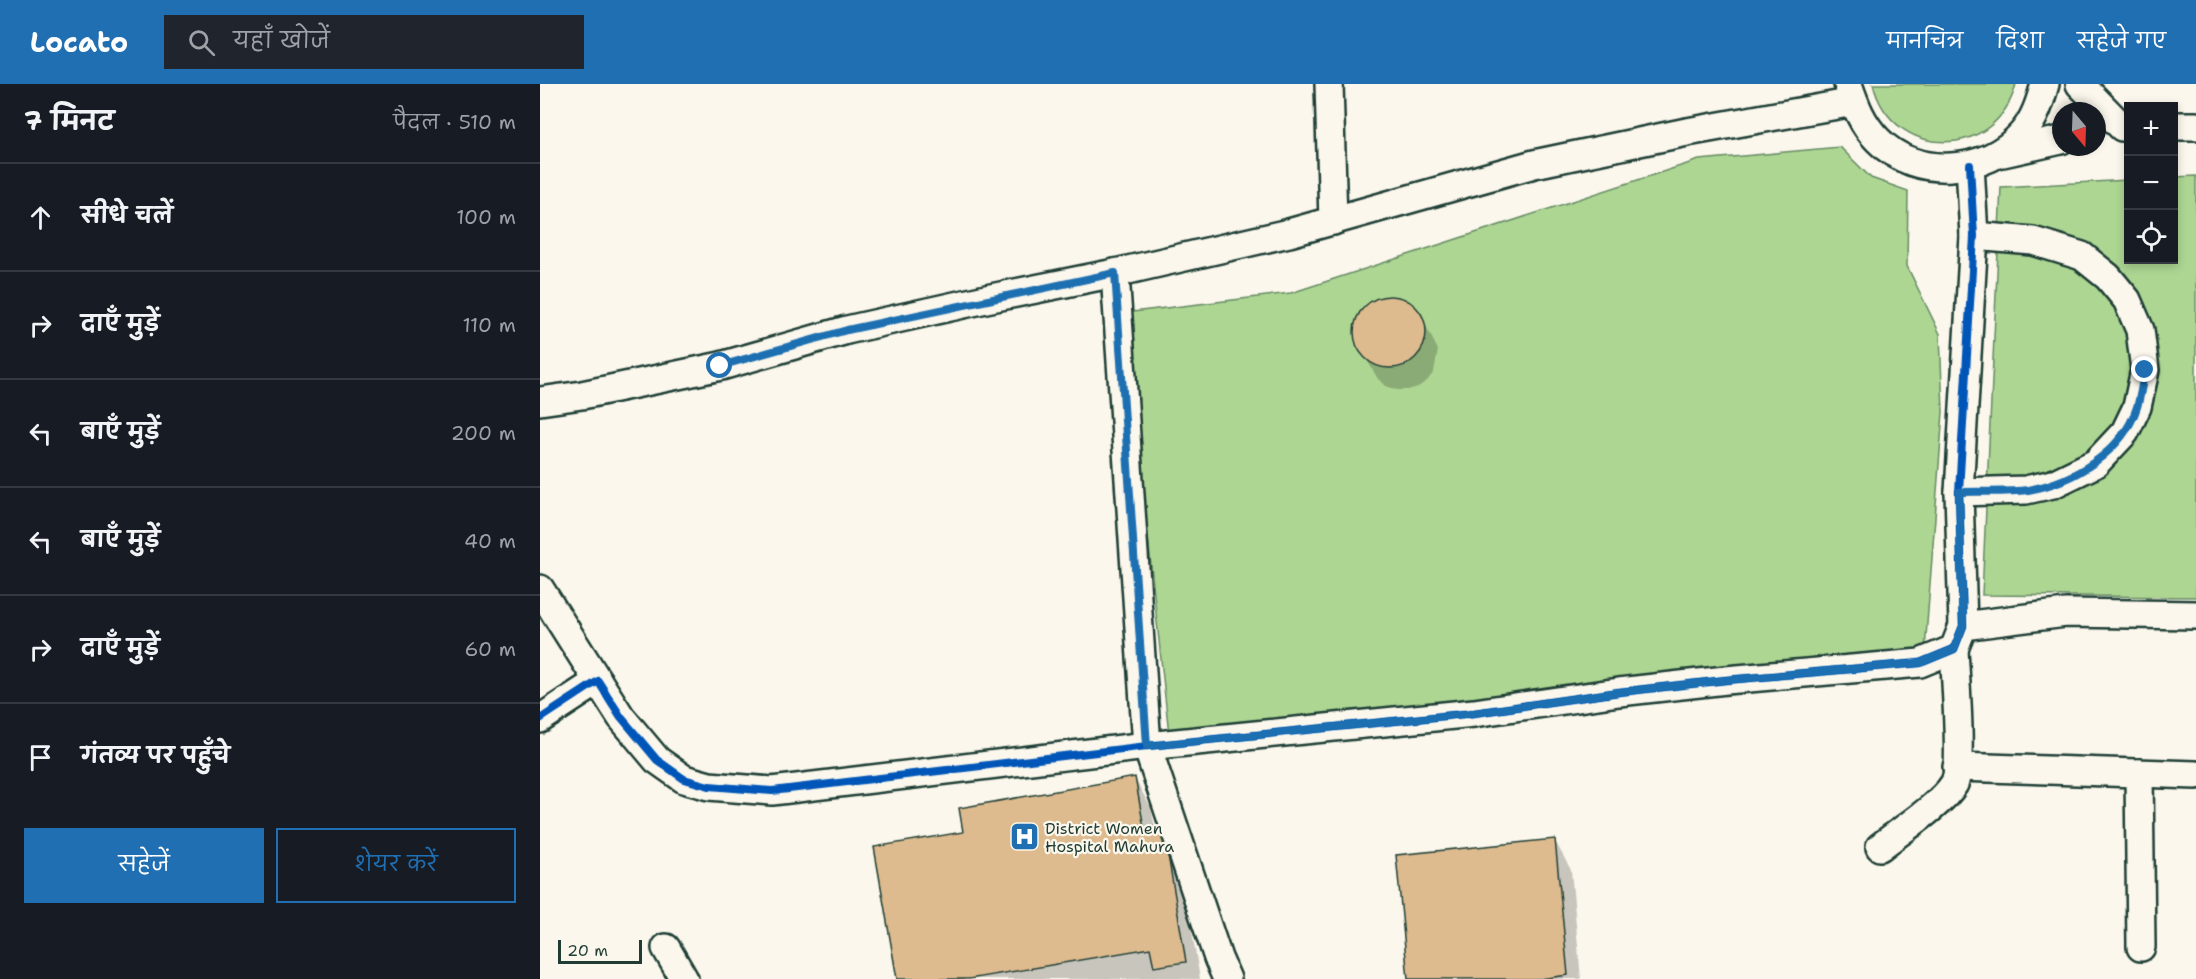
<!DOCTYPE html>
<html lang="hi">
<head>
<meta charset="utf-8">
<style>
	body { margin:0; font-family:"Shantell Sans","Playpen Sans Deva",sans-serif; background:#20242c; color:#f1f3f6 }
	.controls { position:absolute; right:18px; top:18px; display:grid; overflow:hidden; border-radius:0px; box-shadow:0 3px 9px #0003 }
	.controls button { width:54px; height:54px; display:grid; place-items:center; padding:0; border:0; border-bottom:2px solid #363941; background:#171b24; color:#f1f3f6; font:30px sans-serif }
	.compass { position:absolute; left:1512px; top:18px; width:54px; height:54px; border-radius:50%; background:#171b24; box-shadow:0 3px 9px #0003; rotate:161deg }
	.scale { position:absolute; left:18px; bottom:15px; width:84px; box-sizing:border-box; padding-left:6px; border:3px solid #1f3d34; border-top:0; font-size:16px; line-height:21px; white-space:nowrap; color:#1f3d34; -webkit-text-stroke:4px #fbf7ec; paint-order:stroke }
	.stop { position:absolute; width:18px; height:18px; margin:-14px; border:4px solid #1f6fb2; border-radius:50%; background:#fff }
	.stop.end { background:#1f6fb2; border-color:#fff; box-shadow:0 2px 6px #0008 }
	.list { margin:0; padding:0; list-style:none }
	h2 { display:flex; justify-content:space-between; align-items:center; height:78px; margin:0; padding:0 24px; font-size:26px }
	h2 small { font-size:20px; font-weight:400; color:#9ea1a6 }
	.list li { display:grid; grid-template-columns:39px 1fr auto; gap:18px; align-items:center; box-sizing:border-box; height:108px; padding:0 24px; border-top:2px solid #363941 }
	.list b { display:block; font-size:22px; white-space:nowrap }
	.list em { font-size:20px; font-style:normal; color:#9ea1a6 }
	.actions { display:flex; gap:12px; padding:18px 24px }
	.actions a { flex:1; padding:14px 0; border:2px solid #1f6fb2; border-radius:0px; text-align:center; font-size:21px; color:#1f6fb2 }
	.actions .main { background:#1f6fb2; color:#fff }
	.icon { flex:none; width:33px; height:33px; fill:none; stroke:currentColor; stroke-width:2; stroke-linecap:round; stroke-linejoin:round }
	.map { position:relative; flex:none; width:1656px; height:895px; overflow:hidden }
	header { display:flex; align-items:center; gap:36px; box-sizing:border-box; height:84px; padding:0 30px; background:#1f6fb2; color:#fff }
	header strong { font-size:28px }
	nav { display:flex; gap:33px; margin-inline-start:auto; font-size:21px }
	.search { width:420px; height:54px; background:#20242c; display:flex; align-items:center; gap:15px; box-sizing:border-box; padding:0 21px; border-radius:0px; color:#9ea1a6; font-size:22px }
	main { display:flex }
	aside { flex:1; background:#171b24 }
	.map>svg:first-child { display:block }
	.green { fill:#add693; stroke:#668a64; stroke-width:1.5 }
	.shadow { fill:#0003 }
	.building { fill:#ddbb8f; stroke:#1f3d34; stroke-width:1.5 }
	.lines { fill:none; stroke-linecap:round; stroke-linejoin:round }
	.minor-casing { stroke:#1f3d34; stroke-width:32 }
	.minor { stroke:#fbf7ec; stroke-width:27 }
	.cycleway-casing { stroke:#fbf7ec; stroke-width:11 }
	.cycleway { stroke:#0057b8; stroke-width:8 }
	.route { stroke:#1f6fb2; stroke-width:8 }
	.labels { text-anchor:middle; stroke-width:4.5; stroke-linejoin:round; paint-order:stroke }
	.poi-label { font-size:16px; fill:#1f3d34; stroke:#fbf7ec; text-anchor:start }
</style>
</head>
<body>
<header>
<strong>Locato</strong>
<div class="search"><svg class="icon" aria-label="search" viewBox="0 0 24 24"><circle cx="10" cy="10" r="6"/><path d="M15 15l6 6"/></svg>यहाँ खोजें</div>
<nav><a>मानचित्र</a><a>दिशा</a><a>सहेजे गए</a></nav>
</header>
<main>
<aside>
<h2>7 मिनट<small>पैदल · 510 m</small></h2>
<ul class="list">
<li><svg class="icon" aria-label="ahead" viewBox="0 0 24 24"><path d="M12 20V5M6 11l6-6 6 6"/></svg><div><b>सीधे चलें</b></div><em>100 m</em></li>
<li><svg class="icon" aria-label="right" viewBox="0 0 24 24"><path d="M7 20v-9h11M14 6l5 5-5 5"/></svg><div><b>दाएँ मुड़ें</b></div><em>110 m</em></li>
<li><svg class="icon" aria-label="left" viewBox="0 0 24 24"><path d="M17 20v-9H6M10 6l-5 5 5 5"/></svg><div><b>बाएँ मुड़ें</b></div><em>200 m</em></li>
<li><svg class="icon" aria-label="left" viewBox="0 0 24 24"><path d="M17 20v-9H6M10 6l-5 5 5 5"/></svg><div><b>बाएँ मुड़ें</b></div><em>40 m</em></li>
<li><svg class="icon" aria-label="right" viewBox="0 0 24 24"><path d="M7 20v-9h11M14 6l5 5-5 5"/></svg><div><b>दाएँ मुड़ें</b></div><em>60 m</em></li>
<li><svg class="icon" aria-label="arrive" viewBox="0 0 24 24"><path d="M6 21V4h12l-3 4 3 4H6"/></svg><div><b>गंतव्य पर पहुँचे</b></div></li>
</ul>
<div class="actions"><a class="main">सहेजें</a><a>शेयर करें</a></div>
</aside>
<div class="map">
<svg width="1656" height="895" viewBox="0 0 1656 895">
	<rect width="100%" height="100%" fill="#fbf7ec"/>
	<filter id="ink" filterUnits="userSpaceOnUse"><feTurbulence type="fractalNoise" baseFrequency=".0167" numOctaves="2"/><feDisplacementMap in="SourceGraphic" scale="12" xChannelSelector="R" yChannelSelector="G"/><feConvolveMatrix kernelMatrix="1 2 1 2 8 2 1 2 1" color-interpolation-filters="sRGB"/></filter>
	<g filter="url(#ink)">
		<!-- green -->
		<g class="green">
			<path d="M1333 0H1476C1457 77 1352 77 1333 0Z"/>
			<polygon points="1300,63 1331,94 1368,107 1367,182 1400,250 1403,328 1385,566 931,620 629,650 584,229 751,209 1159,76"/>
			<polygon points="1656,92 1656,513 1442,511 1461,103 1588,96 1588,176 1634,176 1634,93"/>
		</g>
		<!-- shadow -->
		<g class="shadow">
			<polygon points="853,214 864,217 881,232 898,266 894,288 887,297 878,303 868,306 857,306 846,302 838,295 818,261 816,249 817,238 822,228 831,220 841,215"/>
			<polygon points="595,695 611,724 615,744 639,772 660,895 622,895 621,893 611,895 358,895 425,749"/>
			<polygon points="1015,757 1031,786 1041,895 869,895"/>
		</g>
		<!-- building -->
		<g class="building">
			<circle cx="850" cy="248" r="36"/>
			<polygon points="595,693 604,744 623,741 646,878 614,883 610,864 429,895 357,895 334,763 423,748 419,724"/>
			<polygon points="1015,755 1028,891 1000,895 868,895 856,771"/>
		</g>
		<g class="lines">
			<defs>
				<g id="minor">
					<polyline points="789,0 793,137"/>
					<path d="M1308 0C1315 21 1322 40 1338 56 1376 96 1447 90 1482 50 1495 35 1500 18 1505 0"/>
					<polyline points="1540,0 1582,43"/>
					<polyline points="1634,42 1656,42"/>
					<polyline points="1463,69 1521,56"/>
					<polyline points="0,317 42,311 181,282 307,246 446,215 575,189"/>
					<polyline points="1419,408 1486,406 1513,400 1556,379 1585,348 1597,323 1605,286 1600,246 1587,216 1568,193 1542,172 1493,157 1434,152"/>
					<polyline points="0,505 58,597"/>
					<polyline points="1423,542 1526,529 1656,531"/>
					<polyline points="0,635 58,597 81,633 117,676 144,695 169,702 232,707 607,662 934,629 1079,608 1186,596 1380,579 1414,565 1423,542 1419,408 1434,152 1430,81"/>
					<polyline points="1417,683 1656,691"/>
					<polyline points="1599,689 1601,863"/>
					<path d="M1340 763C1360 747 1401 721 1414 700 1423 685 1415 588 1414 565"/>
					<polyline points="126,864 144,895"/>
					<polyline points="687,895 678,874 607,662 575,189 749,149 994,80 1147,48 1314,18"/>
				</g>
			</defs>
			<!-- minor casing -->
			<use href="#minor" class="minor-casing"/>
			<!-- minor -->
			<use href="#minor" class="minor"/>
			<defs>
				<polyline id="cycleway" points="0,635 58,597 81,633 117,676 144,695 169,702 232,707 607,662 934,629 1079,608 1186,596 1380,579 1414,565 1423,542 1419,408 1434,152 1430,81"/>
			</defs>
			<!-- cycleway casing -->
			<use href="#cycleway" class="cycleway-casing"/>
			<!-- cycleway -->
			<use href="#cycleway" class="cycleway"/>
		</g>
	</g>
	<g class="lines" filter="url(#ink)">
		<!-- route -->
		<path class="route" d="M180 282 307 246 575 189 607 662 934 629 1079 608 1186 596 1380 579 1414 565 1423 542 1419 408C1441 407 1466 409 1488 406 1533 398 1583 368 1597 323 1601 311 1602 298 1605 286"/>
	</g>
	<!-- icons -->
	<defs>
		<symbol id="hospital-square" viewBox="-11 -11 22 22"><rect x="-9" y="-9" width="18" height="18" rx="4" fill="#1f6fb2" stroke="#fbf7ec"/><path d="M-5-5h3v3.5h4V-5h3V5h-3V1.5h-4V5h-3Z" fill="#fff"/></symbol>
	</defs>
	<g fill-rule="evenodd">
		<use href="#hospital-square" x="468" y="736" width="33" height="33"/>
	</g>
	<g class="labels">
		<!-- poi labels -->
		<g class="poi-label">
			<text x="505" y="750">District Women<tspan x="505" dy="18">Hospital Mahura</tspan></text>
		</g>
	</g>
</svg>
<div class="controls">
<button>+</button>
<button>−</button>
<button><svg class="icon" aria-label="locate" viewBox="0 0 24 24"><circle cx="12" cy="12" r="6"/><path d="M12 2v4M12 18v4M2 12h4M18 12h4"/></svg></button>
</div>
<svg class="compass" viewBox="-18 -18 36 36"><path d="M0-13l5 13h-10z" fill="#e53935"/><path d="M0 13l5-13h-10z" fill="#9ea1a6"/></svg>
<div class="scale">20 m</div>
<div class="stop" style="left:180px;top:282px"></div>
<div class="stop end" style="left:1605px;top:286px"></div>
</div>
</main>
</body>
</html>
